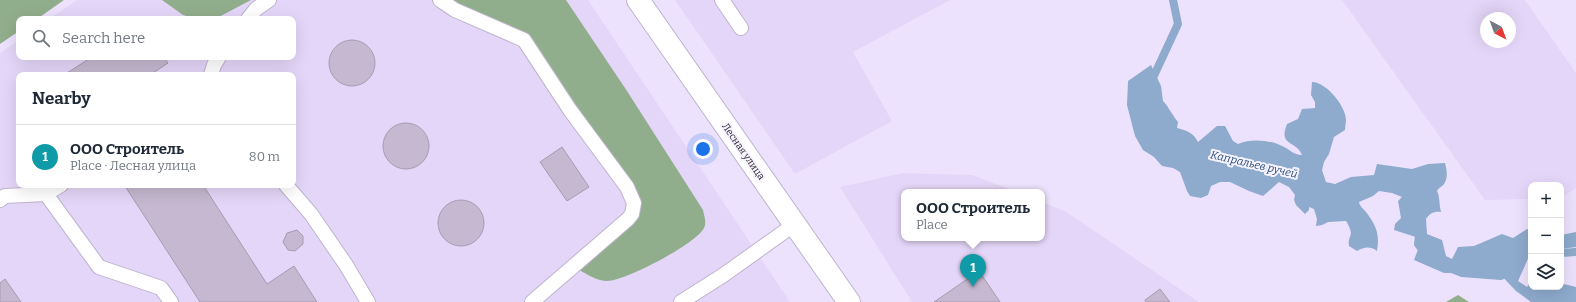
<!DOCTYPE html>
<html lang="en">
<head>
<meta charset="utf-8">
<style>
	body { margin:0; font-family:Bitter,serif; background:#f6f6f7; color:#1f2937 }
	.controls { position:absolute; right:12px; bottom:12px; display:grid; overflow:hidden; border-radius:8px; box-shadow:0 4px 16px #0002 }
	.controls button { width:36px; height:36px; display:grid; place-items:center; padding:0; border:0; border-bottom:1px solid #e0e1e3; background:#fff; color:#1f2937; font:20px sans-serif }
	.compass { position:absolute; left:1480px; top:12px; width:36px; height:36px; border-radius:50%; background:#fff; box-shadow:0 4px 16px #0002; rotate:139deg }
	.you { position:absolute; left:703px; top:149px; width:14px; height:14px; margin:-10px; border:3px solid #fff; border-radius:50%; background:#1a73e8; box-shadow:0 0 0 6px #1a73e833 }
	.badge { display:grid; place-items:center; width:26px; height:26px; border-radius:50%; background:#75552b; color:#fff; font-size:13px; font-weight:700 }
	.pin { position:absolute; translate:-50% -33px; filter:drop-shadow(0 1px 2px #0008) }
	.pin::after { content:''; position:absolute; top:21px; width:14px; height:12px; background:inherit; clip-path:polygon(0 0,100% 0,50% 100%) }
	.popup { position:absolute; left:901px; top:189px; width:144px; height:52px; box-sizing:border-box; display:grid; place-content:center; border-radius:8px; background:#fff; filter:drop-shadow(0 1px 3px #0005); font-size:13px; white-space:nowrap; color:#747a83 }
	.popup b { font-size:15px; color:#1f2937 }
	.popup::after { content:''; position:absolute; left:50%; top:100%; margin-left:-8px; border:8px solid transparent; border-top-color:#fff }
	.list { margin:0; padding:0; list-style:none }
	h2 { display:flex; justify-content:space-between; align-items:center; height:52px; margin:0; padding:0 16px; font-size:17px }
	h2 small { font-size:13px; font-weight:400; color:#747a83 }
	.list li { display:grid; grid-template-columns:26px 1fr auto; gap:12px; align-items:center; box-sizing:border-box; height:64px; padding:0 16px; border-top:1px solid #e0e1e3 }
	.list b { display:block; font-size:15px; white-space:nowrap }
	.list p { margin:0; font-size:13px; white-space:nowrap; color:#747a83 }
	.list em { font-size:13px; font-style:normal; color:#747a83 }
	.icon { flex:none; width:22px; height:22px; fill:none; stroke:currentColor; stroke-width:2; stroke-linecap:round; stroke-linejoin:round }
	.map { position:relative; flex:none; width:1576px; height:302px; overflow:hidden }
	.search { position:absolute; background:#fff; box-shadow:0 4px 16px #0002; left:16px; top:16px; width:280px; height:44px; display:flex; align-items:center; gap:10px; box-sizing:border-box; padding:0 14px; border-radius:8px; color:#747a83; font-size:15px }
	.panel { position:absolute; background:#fff; box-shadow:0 4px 16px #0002; left:16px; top:72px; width:280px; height:116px; border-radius:8px }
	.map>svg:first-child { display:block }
	.built { fill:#e4d6f8; fill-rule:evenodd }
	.forest { fill:#91ae8c }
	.water { fill:#8eaacc }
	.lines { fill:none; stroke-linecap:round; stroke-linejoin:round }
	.stream { stroke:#8eaacc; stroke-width:8 }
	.building { fill:#c5b8d0; stroke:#a79ab2 }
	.lane-casing { stroke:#beb4ce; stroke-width:16 }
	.street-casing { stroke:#beb4ce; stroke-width:24 }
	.lane { stroke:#fff; stroke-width:14 }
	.street { stroke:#fff; stroke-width:22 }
	.labels { text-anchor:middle; stroke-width:4; stroke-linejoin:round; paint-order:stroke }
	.street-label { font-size:10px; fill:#2d2933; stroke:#f7f3fe }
	.water-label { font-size:11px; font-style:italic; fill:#284f7c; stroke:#f7f3fe }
</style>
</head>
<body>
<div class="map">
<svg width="1576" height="302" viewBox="0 0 1576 302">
	<rect width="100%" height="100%" fill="#ede2fd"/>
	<!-- built -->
	<g class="built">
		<path d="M77 0H588L790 302H0V53L19 40V57H293V19H49ZM19 75H293V185H19Z"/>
		<polygon points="675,0 950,0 853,52 892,121 795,174"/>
		<path d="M1342 0H1525L1576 73V188L1561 198V185H1531V199L1485 200ZM1486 18H1510V42H1486Z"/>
		<polygon points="903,173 972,175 1017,192 904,192 904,238 1042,238 1042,202 1065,211 1199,302 912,302 840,187"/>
	</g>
	<!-- forest -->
	<g class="forest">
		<polygon points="0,0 64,0 37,19 19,19 19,31 0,44"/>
		<polygon points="162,0 251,0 215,19 197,19 183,15"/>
		<path d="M446 0H566L627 91 703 210C704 216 707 222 704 228 696 244 625 281 607 281 598 281 588 275 581 271L579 267 636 210 525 39Z"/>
		<polygon points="1458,295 1469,302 1446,302"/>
	</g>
	<!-- water -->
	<g class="water">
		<path d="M1151 65 1161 86 1163 101C1169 107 1172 115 1178 122L1177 128C1187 131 1193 132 1198 142L1217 126H1225L1233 141 1238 144C1251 138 1270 140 1282 146 1290 149 1293 155 1302 155 1296 140 1278 147 1287 124L1298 119 1302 109 1315 108V102L1311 95 1312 82C1326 82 1346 106 1346 120 1346 123 1345 127 1345 130L1334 137 1329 154 1324 162 1322 170 1326 182 1335 184 1351 177 1374 175 1377 164 1412 169 1428 164 1445 163C1447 170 1448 178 1444 184 1442 187 1439 187 1437 191 1440 197 1439 204 1441 212 1434 211 1430 213 1426 219L1427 234 1442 240 1446 256 1452 259 1458 247 1474 246 1502 234 1513 238 1527 229 1531 230V252L1518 281 1527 287 1531 280V287H1561V282L1564 284 1576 287V302H1531L1516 291 1499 273H1444L1414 260 1422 239 1394 230 1395 224 1401 218 1398 201 1402 197 1392 193 1379 191 1373 196 1359 202C1360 207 1363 208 1366 212 1376 225 1380 234 1377 251 1370 246 1364 247 1357 251L1349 246C1347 235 1356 237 1346 221L1328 222 1322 225 1316 226 1317 219 1314 209 1309 207V210L1305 214 1296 205 1294 200 1295 195 1289 187 1279 182 1263 196 1249 191 1230 182H1220L1211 186 1208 195 1201 198 1190 196 1187 191 1180 172 1173 168 1162 166 1154 157 1143 150 1135 136 1127 105 1128 81Z"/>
		<polygon points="1576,232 1576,247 1561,249 1561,235"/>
	</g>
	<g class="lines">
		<!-- stream -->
		<g class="stream">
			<polyline points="1151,82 1178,24 1173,0"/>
			<polyline points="1420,227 1418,244 1425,253"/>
			<polyline points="1561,253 1576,252"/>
			<polyline points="1452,269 1462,273 1501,276 1511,271"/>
		</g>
	</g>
	<!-- building -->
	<g class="building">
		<circle cx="352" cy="63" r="23"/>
		<polygon points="92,57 164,57 168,63 150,75 68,75 67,73"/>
		<circle cx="406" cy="146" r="23"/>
		<polygon points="562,147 589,187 567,201 540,162"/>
		<polygon points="127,185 203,185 267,284 294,266 317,302 200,302 125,186"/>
		<circle cx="461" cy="223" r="23"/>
		<polygon points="297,230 303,236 303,244 295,251 288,250 283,242 287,233"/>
		<polygon points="979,271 1000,302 934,302"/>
		<polygon points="5,279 21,302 0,302 0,283"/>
		<polygon points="1160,289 1170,302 1146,302 1145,300"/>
	</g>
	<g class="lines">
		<defs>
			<g id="lane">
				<polyline points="440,0 455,10 524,40 570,110 627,187 634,203 632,214 628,219 532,302"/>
				<polyline points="722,0 741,28"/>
				<polyline points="248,19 256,9 269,0"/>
				<polyline points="211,75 214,65 219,57"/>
				<polyline points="286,185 311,214 346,265 368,302"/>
				<polyline points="46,194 99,267 161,288 171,302"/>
				<polyline points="0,200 5,196 46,194 61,185"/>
				<polyline points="681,302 722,276 795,224"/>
			</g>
			<polyline id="street" points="638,0 849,302"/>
		</defs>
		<!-- lane casing -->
		<use href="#lane" class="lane-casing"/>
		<!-- street casing -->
		<use href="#street" class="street-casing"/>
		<!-- lane -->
		<use href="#lane" class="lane"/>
		<!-- street -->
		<use href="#street" class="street"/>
	</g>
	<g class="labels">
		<!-- street labels -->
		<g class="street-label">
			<text transform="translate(744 151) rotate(55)" y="4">Лесная улица</text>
		</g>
		<!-- water labels -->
		<g class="water-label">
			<text transform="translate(1254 164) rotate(13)" y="4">Капральев ручей</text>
		</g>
	</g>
</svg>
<div class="controls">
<button>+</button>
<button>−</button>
<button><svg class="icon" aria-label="layers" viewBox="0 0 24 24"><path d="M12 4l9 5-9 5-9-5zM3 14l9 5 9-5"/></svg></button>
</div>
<svg class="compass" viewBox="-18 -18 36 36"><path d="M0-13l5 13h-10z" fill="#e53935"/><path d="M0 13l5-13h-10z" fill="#747a83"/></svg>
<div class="you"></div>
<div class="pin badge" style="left:973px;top:287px;background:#0f9aa8">1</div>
<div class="popup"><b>ООО Строитель</b>Place</div>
<div class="search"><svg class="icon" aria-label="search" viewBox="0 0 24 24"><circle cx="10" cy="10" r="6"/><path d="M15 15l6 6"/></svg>Search here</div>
<section class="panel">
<h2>Nearby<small></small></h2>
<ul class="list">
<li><span class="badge" style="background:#0f9aa8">1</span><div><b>ООО Строитель</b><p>Place · Лесная улица</p></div><em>80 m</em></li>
</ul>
</section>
</div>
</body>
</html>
